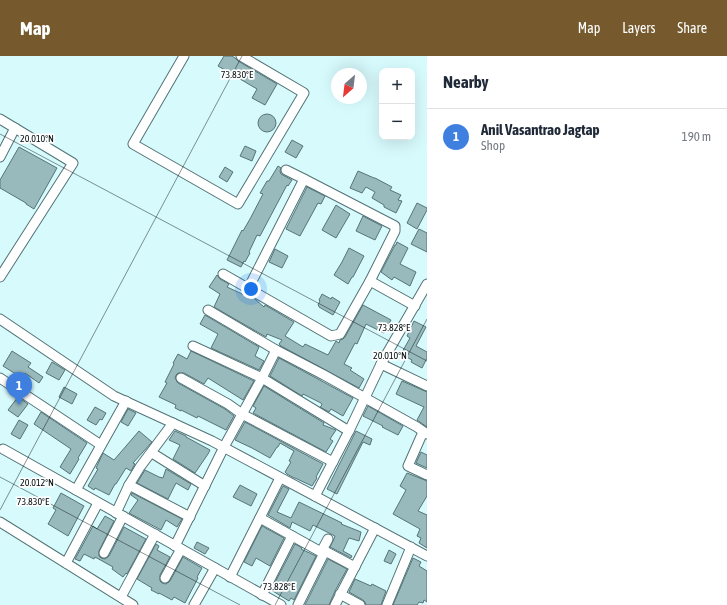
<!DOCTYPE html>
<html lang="en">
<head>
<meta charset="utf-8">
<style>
	body { margin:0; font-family:"Asap Condensed",sans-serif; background:#f6f6f7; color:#1f2937 }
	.controls { position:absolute; right:12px; top:12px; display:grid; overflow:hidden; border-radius:8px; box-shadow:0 4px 16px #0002 }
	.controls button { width:36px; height:36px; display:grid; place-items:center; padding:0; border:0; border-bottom:1px solid #e0e1e3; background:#fff; color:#1f2937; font:20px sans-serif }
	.compass { position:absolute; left:331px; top:12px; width:36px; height:36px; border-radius:50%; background:#fff; box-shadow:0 4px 16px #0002; rotate:208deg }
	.you { position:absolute; left:251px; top:233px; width:14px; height:14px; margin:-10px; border:3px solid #fff; border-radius:50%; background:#1a73e8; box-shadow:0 0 0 6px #1a73e833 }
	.badge { display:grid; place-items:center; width:26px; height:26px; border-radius:50%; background:#765a2d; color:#fff; font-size:13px; font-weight:700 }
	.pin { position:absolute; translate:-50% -33px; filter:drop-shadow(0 1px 2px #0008) }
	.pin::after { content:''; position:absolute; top:21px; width:14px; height:12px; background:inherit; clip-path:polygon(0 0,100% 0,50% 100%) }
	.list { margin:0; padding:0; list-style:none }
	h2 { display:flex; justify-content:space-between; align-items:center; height:52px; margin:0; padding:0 16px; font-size:17px }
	h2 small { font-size:13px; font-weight:400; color:#747a83 }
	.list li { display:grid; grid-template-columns:26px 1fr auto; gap:12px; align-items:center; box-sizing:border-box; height:56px; padding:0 16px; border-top:1px solid #e0e1e3 }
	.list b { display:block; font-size:15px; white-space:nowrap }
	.list p { margin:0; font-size:13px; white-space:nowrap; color:#747a83 }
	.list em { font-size:13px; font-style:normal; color:#747a83 }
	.map { position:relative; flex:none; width:427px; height:549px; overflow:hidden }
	header { display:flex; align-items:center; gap:24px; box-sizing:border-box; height:56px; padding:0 20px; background:#765a2d; color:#fff }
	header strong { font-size:19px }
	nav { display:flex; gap:22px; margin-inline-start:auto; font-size:14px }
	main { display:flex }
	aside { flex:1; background:#fff }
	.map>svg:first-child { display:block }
	.building { fill:#99babd; stroke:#557477 }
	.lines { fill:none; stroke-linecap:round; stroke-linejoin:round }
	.minor-casing { stroke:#537375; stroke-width:11 }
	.minor { stroke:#fff; stroke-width:9 }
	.ticks { fill:none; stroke:#030e0f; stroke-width:1; stroke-opacity:0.45 }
	.ticks-label { font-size:10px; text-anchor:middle; fill:#030e0f; stroke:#fff; stroke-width:3.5; stroke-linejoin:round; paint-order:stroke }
</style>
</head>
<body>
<header>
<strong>Map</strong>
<nav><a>Map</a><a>Layers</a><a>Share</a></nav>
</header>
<main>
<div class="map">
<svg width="427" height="549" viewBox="0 0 427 549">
	<rect width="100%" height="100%" fill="#d7fafd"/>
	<!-- building -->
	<g class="building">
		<polygon points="224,0 232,0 235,2 238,5 277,28 265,49 252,42 257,33 218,10"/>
		<circle cx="267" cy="67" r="9"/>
		<polygon points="292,84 303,90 296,102 285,96"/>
		<polygon points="245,90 256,95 252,105 240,100"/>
		<polygon points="19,91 57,112 34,153 26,148 26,147 0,132 0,124"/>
		<polygon points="278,110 281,112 280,115 281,118 292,124 288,130 287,129 260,180 257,179 249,196 250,197 245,206 244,205 241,211 227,204 242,174 243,175 250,163 263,138 260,137 267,125 269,125"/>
		<polygon points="225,111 233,116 227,126 219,121"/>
		<polygon points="358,115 374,122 375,122 392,131 390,134 401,139 398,144 402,145 396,157 384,151 384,149 372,142 375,136 366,131 362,137 350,132"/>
		<polygon points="307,131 325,140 321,148 318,147 300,180 286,173"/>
		<polygon points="417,147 427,152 427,154 417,173 407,167"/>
		<polygon points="336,149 350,158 336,182 322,174"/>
		<polygon points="363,160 382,170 375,184 356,175"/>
		<polygon points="419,173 427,177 427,196 411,188"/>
		<polygon points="397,186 408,192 400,208 416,216 410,230 394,221 392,224 381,216 395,189 396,189"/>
		<polygon points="349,192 364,200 353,221 352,221 348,228 334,219 342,206"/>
		<polygon points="275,193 288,200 282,212 269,206"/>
		<polygon points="217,219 220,223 229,228 227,231 251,242 251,241 256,244 264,251 265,249 294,266 285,280 303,291 305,288 328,299 336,285 339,287 340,284 343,283 345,281 363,249 391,264 384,277 366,268 357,288 355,287 344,308 352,312 350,314 364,323 359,332 281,290 279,288 282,284 267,278 266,281 214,251 220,238 209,231"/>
		<polygon points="322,238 331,243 332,241 340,246 333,259 319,251 319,250 318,249 320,245 319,244"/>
		<polygon points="205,259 259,291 255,300 264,305 259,314 211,292 218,278 200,268"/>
		<polygon points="414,265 426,271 416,290 427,296 427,302 422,312 411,306 412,304 401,298 410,282 407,280"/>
		<polygon points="12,295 31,307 28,311 43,321 39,327 25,317 22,322 3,310"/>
		<polygon points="191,295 254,325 243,344 208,322 204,328 184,317 178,317 176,319 175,322 178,327 225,353 234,360 226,374 198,360 197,362 181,354 181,355 175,352 176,349 159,341 167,327 165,326 174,308 173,307 178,298 187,303"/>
		<polygon points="279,302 353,342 343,360 331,353 329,356 320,351 322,349 321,347 303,338 302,340 270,320"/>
		<polygon points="52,306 65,314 59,324 46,317"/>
		<polygon points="402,325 427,336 427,371 417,364 424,351 396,338"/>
		<polygon points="264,330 324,367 323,369 336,374 330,383 333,385 326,396 253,357 256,352 253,350"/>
		<polygon points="64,331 77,338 72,348 59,341"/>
		<polygon points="18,341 28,348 18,361 8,354"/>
		<polygon points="368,350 403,370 398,379 382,371 383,370 363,360"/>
		<polygon points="95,351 106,357 102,364 100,363 96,369 87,364"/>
		<polygon points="128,353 136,357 128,370 121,366"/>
		<polygon points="41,356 87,387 78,402 79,403 70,418 60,411 71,393 34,368"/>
		<polygon points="19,364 28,369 20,383 11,378"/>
		<polygon points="245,366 323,408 316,421 317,422 312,430 295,422 294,422 287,418 285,416 291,406 289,405 294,395 280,387 278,391 277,391 270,402 252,392 235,384"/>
		<polygon points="139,375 152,386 133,407 135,408 131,415 126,412 116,428 115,428 109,439 95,432 94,434 88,430 98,413 96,412 103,397 114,404"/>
		<polygon points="175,375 186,380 186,381 210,394 208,398 195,417 173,403 180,389 169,384"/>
		<polygon points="356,375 372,383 370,389 363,386 337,438 327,433"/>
		<polygon points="421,396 427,399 427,412 416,407"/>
		<polygon points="166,413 191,428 188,434 176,427 168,443 137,427 145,414 159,421 163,422"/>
		<polygon points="407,417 427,425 427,440 418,455 427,459 427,492 419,487 421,482 417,480 420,473 393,458 406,434 400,430"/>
		<polygon points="240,429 257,438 251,450 233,441"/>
		<polygon points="283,430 289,433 277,456 291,462 299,446 342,467 341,468 361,476 359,485 349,482 343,495 352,500 351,502 330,491 333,485 335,480 313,469 310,475 292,466 290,472 268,459"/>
		<polygon points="61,437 84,450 68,480 48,468 56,454 53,452"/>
		<polygon points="132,437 182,463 177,471 166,464 161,474 129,457 138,444 131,439"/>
		<polygon points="105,460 114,465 99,495 99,500 101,502 105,503 109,500 124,471 146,483 127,518 126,517 123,521 112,513 113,511 95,501 94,503 84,498 80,505 75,503 93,470 97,473"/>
		<polygon points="262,470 284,482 270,510 256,502 252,510 244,506"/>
		<polygon points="197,486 209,492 205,498 194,492"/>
		<polygon points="156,488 159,490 157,494 170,501 160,519 160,525 162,527 166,528 170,525 183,501 202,512 197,521 198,522 185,547 174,541 172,544 159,537 159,538 151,534 152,532 137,523"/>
		<polygon points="295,488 302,492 301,493 316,500 294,544 291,542 289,545 271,534"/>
		<polygon points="389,494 396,498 391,508 384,505"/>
		<polygon points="413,502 421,506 419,510 427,515 427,546 424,544 423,547 419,546 417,549 393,549"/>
		<polygon points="328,503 347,513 335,535 329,549 305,549"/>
		<polygon points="355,523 371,530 372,528 386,535 381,549 366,549 365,546 363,544 349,536"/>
	</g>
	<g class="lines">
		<defs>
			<g id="minor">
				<polyline points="184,0 133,88 238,148 304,37 241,0"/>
				<polyline points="0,63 73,107 0,221"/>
				<polyline points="0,101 15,72"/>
				<polyline points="286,114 304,123"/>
				<polyline points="223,218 331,280 340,278 370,225 415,250"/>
				<polyline points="248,233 304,123 395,170 395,175 370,225"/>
				<polyline points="208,254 276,294 324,319 417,371 427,378"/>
				<polyline points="0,263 114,340 212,385 427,500"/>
				<polyline points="193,290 262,322 349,375"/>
				<polyline points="381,308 427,330"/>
				<polyline points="0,322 101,389"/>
				<polyline points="181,322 228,348 242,358 333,406"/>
				<polyline points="423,376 408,410 427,419"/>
				<polyline points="3,393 281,549"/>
				<polyline points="152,397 205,430"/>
				<polyline points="129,429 190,461"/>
				<polyline points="76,434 126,345"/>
				<polyline points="315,440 349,375 381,308 427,228"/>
				<polyline points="116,457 129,429 140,411 173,367"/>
				<polyline points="260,462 321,496 325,495 355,511"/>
				<polyline points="0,466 133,549"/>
				<polyline points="175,490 224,391 262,322 276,294"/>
				<polyline points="321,496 328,483"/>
				<polyline points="104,497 123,460"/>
				<polyline points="66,507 98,447"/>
				<polyline points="230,521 280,422"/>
				<polyline points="165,522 181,493"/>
				<polyline points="340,538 360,549"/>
				<polyline points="262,539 292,480"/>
				<polyline points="121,541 155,478"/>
				<polyline points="194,549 215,512"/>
				<polyline points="298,549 325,495"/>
				<polyline points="335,549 375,472"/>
				<polyline points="387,549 411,491"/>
			</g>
		</defs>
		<!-- minor casing -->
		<use href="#minor" class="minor-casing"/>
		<!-- minor -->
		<use href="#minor" class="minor"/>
	</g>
	<!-- ticks -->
	<path class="ticks" d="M0 78 427 305M0 421 240 549M0 454 242 0M275 549 427 263"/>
	<g class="ticks-label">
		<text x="237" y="22">73.830°E</text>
		<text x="37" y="86">20.010°N</text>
		<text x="394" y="275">73.828°E</text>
		<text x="390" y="303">20.010°N</text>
		<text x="37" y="430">20.012°N</text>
		<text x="33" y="449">73.830°E</text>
		<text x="279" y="534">73.828°E</text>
	</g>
</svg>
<div class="controls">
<button>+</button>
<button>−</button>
</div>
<svg class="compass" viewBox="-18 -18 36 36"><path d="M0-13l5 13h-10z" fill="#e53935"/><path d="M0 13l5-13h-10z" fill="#747a83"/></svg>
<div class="you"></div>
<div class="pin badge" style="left:19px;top:349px;background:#3f7fe0">1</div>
</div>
<aside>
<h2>Nearby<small></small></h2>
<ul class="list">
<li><span class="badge" style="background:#3f7fe0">1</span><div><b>Anil Vasantrao Jagtap</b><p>Shop</p></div><em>190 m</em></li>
</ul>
</aside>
</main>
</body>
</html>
